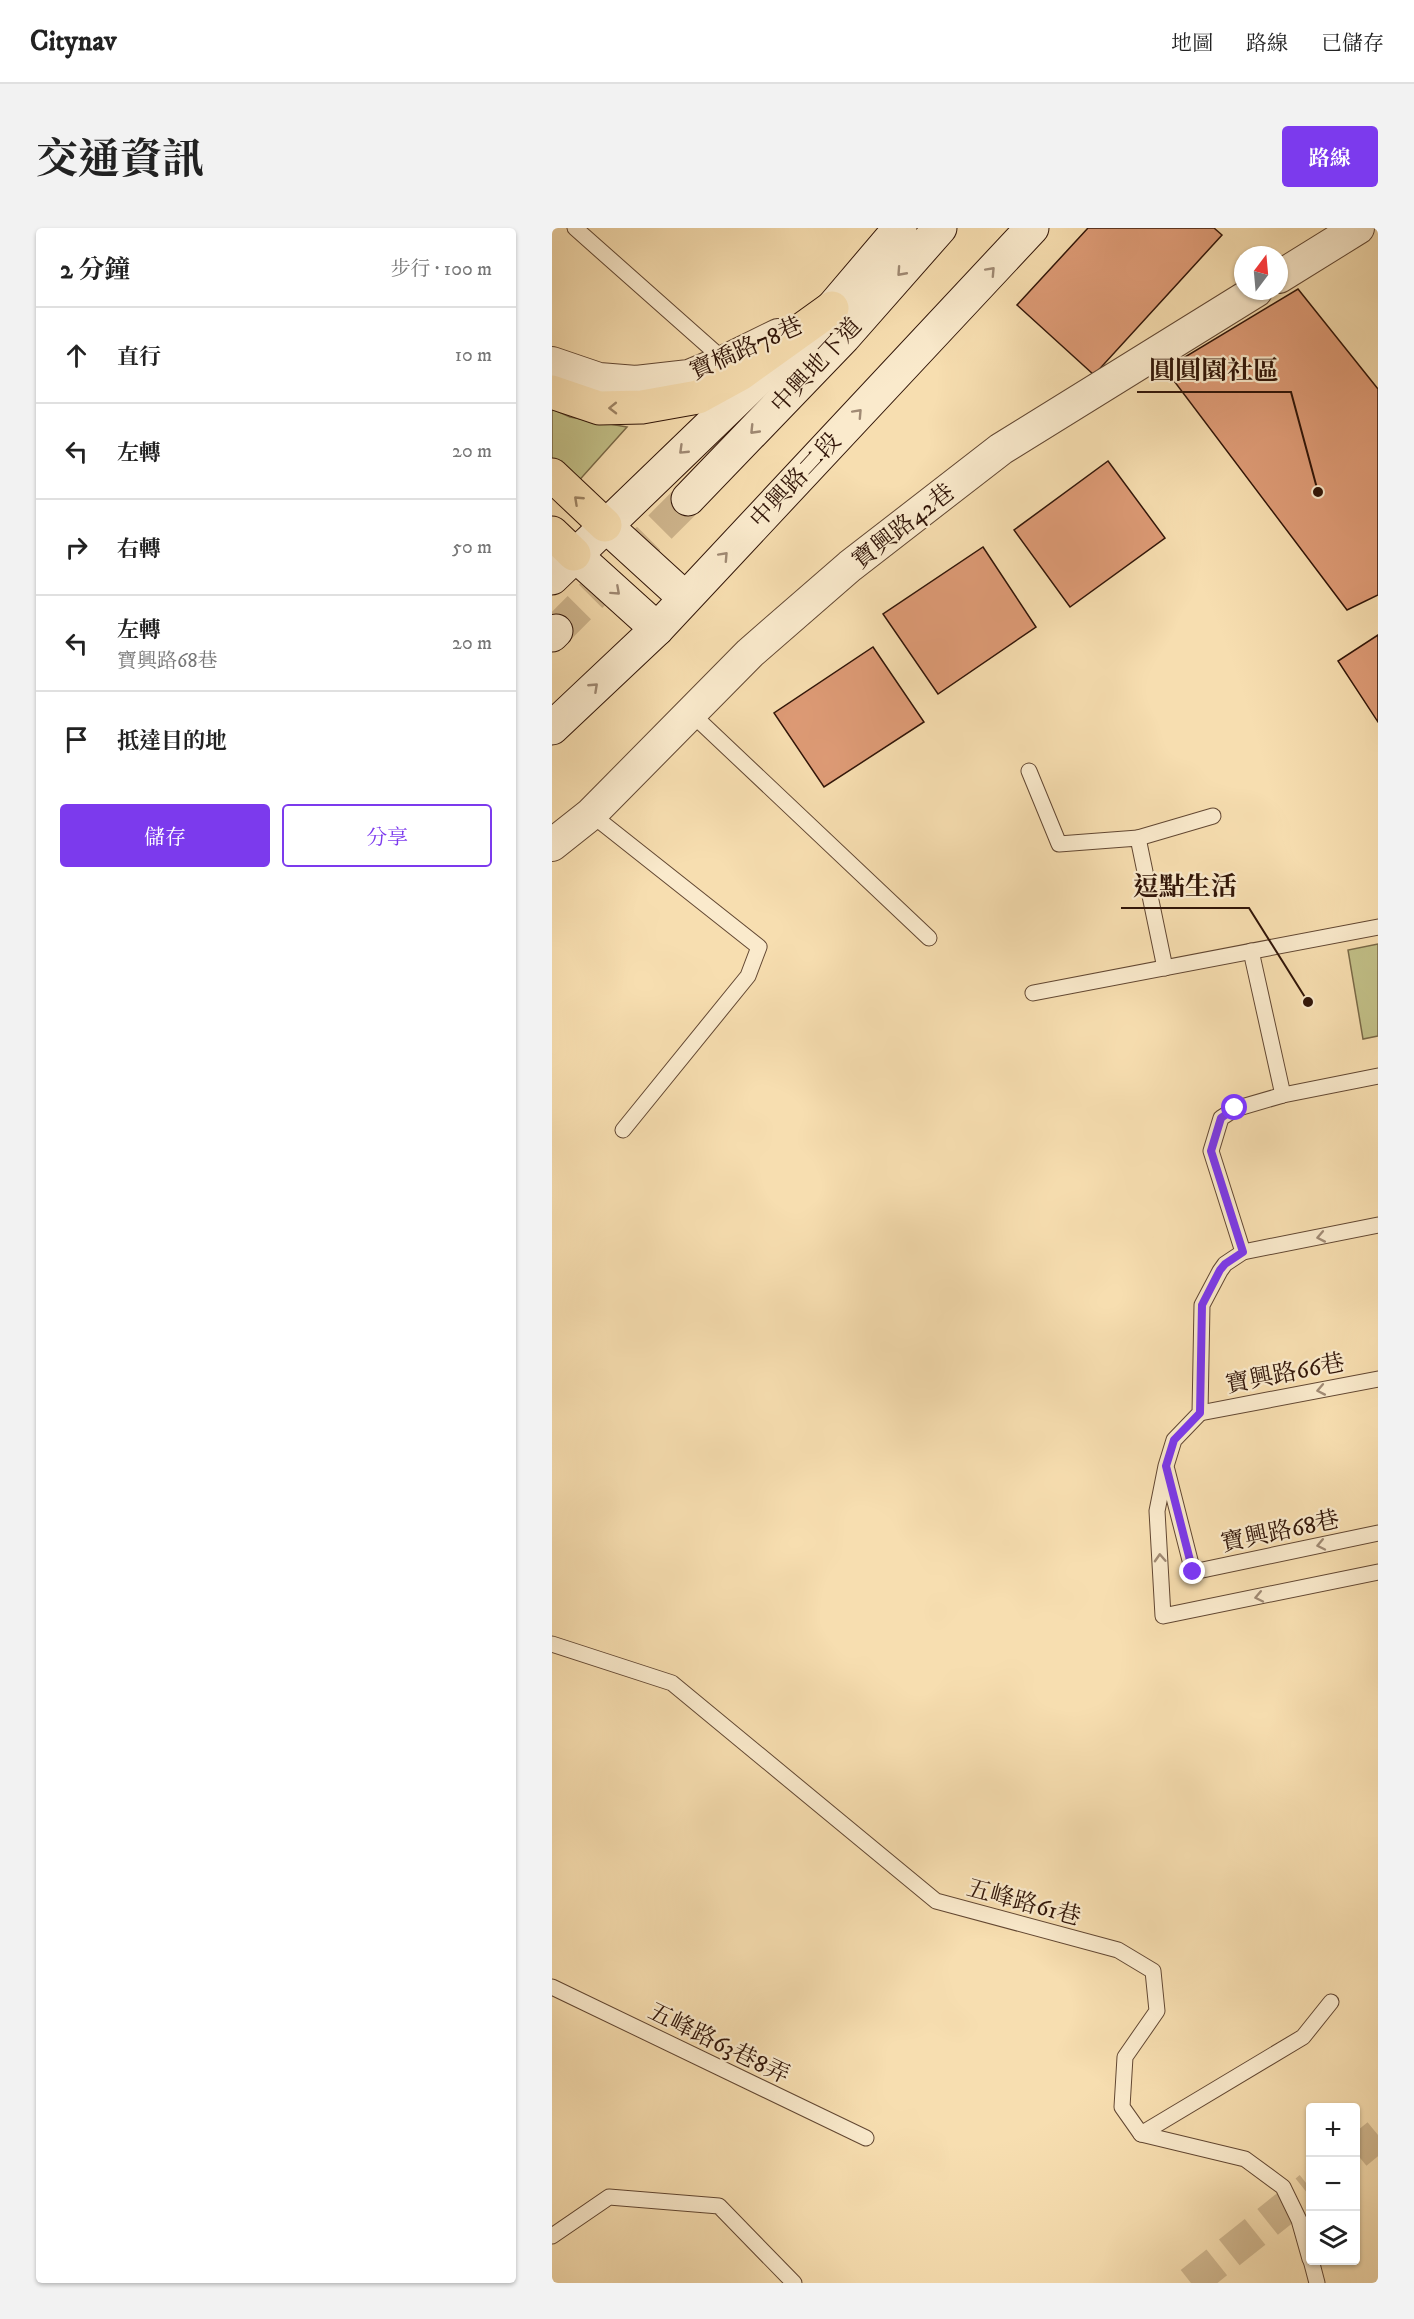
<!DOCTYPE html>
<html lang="zh-TW">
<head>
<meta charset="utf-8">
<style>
	body { margin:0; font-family:"IM FELL DW Pica","Noto Serif TC",serif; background:#f2f2f2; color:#222 }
	.controls { position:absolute; right:18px; bottom:18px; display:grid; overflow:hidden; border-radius:6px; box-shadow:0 2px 4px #0004 }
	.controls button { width:54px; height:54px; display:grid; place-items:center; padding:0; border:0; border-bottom:2px solid #e0e0e0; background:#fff; color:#222; font:30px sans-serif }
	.compass { position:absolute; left:682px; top:18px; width:54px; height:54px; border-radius:50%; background:#fff; box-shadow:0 2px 4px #0004; rotate:16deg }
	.stop { position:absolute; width:18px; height:18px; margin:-14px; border:4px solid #7c3aed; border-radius:50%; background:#fff }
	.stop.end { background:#7c3aed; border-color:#fff; box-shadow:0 2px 6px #0008 }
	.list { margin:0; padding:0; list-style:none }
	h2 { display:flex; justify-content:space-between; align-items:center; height:78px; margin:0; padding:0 24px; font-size:26px }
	h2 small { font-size:20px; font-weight:400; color:#767676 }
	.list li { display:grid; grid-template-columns:39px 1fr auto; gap:18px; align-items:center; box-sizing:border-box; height:96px; padding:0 24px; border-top:2px solid #e0e0e0 }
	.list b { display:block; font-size:22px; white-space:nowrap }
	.list p { margin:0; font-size:20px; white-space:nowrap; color:#767676 }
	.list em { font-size:20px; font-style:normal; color:#767676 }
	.actions { display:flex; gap:12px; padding:18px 24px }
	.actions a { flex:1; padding:14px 0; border:2px solid #7c3aed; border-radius:6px; text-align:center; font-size:21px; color:#7c3aed }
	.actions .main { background:#7c3aed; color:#fff }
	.icon { flex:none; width:33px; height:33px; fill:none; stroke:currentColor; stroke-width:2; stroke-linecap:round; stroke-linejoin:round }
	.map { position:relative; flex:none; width:826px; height:2055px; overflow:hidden; border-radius:6px }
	header { display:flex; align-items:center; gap:36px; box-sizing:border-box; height:84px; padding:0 30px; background:#fff; border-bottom:2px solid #e0e0e0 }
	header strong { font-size:28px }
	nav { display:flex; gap:33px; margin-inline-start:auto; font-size:21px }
	.intro { display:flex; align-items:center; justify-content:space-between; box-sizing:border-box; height:144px; padding:0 36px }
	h1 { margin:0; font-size:42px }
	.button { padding:15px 27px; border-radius:6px; background:#7c3aed; color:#fff; font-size:21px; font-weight:700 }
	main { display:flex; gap:36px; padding:0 36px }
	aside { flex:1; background:#fff; border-radius:6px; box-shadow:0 2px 4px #0004 }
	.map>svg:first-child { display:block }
	.green { fill:#c2c088; stroke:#7a6a48; stroke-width:1.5 }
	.building { fill:#de9b76; stroke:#311508; stroke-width:1.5 }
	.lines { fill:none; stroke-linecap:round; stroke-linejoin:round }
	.secondary-tunnel { stroke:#cfb68e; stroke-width:33; stroke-dasharray:33 16; stroke-linecap:butt }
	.highway-tunnel { stroke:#cfb68e; stroke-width:33; stroke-dasharray:33 16; stroke-linecap:butt }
	.lane-casing { stroke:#624732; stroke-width:17 }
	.street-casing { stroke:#624732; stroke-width:34 }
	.secondary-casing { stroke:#311508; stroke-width:35 }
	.highway-casing { stroke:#311508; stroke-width:35 }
	.lane { stroke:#faeacc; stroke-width:15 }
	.street { stroke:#faeacc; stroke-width:32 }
	.secondary { stroke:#faeacc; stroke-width:33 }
	.highway { stroke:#f7deb0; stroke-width:33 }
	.oneway { stroke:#a08a74 }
	.oneway2 { stroke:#9e8464 }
	.route { stroke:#7c3aed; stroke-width:8 }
	.labels { text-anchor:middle; stroke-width:4.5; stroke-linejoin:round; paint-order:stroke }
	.street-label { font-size:24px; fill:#311508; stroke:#faeacc }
	.leader { fill:none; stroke:#311508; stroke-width:2 }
	.callout-dot { fill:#311508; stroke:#faeacc; stroke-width:2 }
	.callout-label { font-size:26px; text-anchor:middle; font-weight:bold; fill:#311508; stroke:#faeacc; stroke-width:4.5; stroke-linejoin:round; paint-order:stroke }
</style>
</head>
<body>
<header>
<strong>Citynav</strong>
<nav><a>地圖</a><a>路線</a><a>已儲存</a></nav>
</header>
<div class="intro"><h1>交通資訊</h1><a class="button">路線</a></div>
<main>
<aside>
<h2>2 分鐘<small>步行 · 100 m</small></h2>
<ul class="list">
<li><svg class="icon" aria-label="ahead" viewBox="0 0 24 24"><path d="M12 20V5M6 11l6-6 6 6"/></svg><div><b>直行</b></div><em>10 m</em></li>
<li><svg class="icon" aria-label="left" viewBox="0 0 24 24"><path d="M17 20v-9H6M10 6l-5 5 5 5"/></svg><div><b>左轉</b></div><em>20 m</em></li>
<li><svg class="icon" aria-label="right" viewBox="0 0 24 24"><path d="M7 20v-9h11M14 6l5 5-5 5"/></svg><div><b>右轉</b></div><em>50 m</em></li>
<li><svg class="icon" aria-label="left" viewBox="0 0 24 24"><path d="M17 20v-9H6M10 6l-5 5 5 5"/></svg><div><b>左轉</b><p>寶興路68巷</p></div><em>20 m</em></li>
<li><svg class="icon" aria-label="arrive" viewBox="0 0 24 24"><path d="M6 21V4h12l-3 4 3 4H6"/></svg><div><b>抵達目的地</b></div></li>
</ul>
<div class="actions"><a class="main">儲存</a><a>分享</a></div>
</aside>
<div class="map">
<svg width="826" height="2055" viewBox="0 0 826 2055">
	<rect width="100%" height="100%" fill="#f7deb0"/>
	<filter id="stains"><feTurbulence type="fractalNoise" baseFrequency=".00333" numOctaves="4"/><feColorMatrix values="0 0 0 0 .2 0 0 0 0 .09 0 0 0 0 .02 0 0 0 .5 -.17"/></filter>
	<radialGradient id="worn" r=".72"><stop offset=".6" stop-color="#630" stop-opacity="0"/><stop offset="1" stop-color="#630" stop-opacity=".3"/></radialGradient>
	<!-- green -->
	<g class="green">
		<polygon points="0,181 18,189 75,199 23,257 0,233"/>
		<polygon points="826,716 826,808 811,811 796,722"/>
	</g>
	<!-- building -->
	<g class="building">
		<polygon points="536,0 662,0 670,7 542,147 465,77"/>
		<polygon points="746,61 826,161 826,367 795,382 613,141"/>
		<polygon points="556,233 613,310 518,379 462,302"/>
		<polygon points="431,319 484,399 386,466 331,386"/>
		<polygon points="826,407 826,494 786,433"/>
		<polygon points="321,419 372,494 272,559 222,485"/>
	</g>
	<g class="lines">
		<!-- secondary-tunnel -->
		<polyline class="secondary-tunnel" points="4,403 136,271"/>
		<!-- highway-tunnel -->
		<g class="highway-tunnel">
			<polyline points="804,1925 826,1907"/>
			<polyline points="639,2055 758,1960"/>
		</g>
		<defs>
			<g id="lane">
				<polyline points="23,0 173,133"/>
				<polyline points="140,486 377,710"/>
				<polyline points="477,543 507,616 586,610 613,740"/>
				<polyline points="39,586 207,719 196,748 71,902"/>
				<polyline points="586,610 661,588"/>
				<polyline points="699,723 731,867"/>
				<polyline points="481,765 826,699"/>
				<polyline points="826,848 731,867 683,881 669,890 659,923 691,1024 673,1036 668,1043 650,1077 648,1185 622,1212 614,1238 605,1283 611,1388 826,1344"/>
				<polyline points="691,1024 826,997"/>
				<polyline points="648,1185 826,1151"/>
				<polyline points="615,1242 641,1344 826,1305"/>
				<polyline points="0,1416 120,1455 384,1673 566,1722 601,1743 605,1783 573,1829 570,1879 589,1906 693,1931 731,1959 747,1992 758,2031"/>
				<polyline points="0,1759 314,1910"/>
				<polyline points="589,1906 751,1809 779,1774"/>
				<polyline points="0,2008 57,1969 167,1978 242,2055"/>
				<polyline points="759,2032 765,2055"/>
			</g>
			<g id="street">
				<polyline points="727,49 806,0"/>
				<polyline points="0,135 47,151 84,154 137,148 173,133 226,107"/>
				<polyline points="0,617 39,586 198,425 298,338 449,221 704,63"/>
			</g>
			<g id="secondary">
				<polyline points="136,271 292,109 388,0"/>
				<polyline points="53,297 133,370"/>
				<polyline points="22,326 105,401"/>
				<polyline points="0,350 280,80 348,0"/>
				<polyline points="0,407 4,403"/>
				<polyline points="0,500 105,401 480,0"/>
			</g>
			<g id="highway">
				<polyline points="0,164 47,180 90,179 146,169 188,146 280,80"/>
				<polyline points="0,247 53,297"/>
				<polyline points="0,305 22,326"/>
			</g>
		</defs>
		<!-- lane casing -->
		<use href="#lane" class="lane-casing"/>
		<!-- street casing -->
		<use href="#street" class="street-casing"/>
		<!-- secondary casing -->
		<use href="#secondary" class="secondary-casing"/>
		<!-- highway casing -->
		<use href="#highway" class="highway-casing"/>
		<!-- lane -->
		<use href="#lane" class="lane"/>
		<!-- street -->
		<use href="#street" class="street"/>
		<!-- secondary -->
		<use href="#secondary" class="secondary"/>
		<!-- highway -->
		<use href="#highway" class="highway"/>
	</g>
	<!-- one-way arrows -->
	<defs><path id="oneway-chevron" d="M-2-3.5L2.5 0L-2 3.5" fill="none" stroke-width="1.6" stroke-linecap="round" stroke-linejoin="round" transform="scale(1.5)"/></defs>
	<g class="oneway">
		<use href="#oneway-chevron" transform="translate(439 43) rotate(-47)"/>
		<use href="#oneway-chevron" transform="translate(349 44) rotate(132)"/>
		<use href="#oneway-chevron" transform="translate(306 185) rotate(-47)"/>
		<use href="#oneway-chevron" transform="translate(202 202) rotate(134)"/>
		<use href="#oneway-chevron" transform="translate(131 222) rotate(136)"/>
		<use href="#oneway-chevron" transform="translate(172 328) rotate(-47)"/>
		<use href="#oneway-chevron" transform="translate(64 363) rotate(42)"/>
		<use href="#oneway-chevron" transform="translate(42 459) rotate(-43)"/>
		<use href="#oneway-chevron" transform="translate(769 1009) rotate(169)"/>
		<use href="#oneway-chevron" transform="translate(769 1162) rotate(169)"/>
		<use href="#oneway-chevron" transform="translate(769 1317) rotate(168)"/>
		<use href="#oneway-chevron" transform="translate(608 1330) rotate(-93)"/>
		<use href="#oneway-chevron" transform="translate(707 1369) rotate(168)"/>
	</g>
	<g class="oneway2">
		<use href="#oneway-chevron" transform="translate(61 180) rotate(179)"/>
		<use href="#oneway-chevron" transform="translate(26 272) rotate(-137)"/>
	</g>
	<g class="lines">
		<!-- route -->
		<polyline class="route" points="641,1344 614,1238 622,1212 648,1185 650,1077 668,1042 673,1036 691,1024 659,923 669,890 683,880"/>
	</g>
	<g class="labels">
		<!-- street labels -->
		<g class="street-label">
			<text transform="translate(194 120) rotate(-24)" y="8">寶橋路78巷</text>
			<text transform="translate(264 137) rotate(-47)" y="8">中興地下道</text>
			<text transform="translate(243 252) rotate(-47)" y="8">中興路二段</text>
			<text transform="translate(351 298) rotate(-38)" y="8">寶興路42巷</text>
			<text transform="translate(733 1145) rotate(-11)" y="8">寶興路66巷</text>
			<text transform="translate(728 1303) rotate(-12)" y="8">寶興路68巷</text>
			<text transform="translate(472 1674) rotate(15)" y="8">五峰路61巷</text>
			<text transform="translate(167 1815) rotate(26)" y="8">五峰路63巷8弄</text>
		</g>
	</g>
	<!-- callouts -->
	<path class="leader" d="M766 264L739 164H585M756 774L697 680H569"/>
	<g class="callout-dot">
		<circle cx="766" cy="264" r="6"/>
		<circle cx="756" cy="774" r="6"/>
	</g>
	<g class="callout-label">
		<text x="662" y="151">圓圓園社區</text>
		<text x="633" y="667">逗點生活</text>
	</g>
	<rect width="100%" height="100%" filter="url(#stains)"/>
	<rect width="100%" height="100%" fill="url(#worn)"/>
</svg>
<div class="controls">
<button>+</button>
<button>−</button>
<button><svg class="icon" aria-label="layers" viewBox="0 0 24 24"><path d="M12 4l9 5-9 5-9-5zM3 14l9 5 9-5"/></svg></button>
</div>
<svg class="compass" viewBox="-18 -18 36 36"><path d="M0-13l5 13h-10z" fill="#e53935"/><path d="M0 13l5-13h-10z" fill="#767676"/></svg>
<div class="stop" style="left:683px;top:880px"></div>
<div class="stop end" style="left:641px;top:1344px"></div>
</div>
</main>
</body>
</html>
